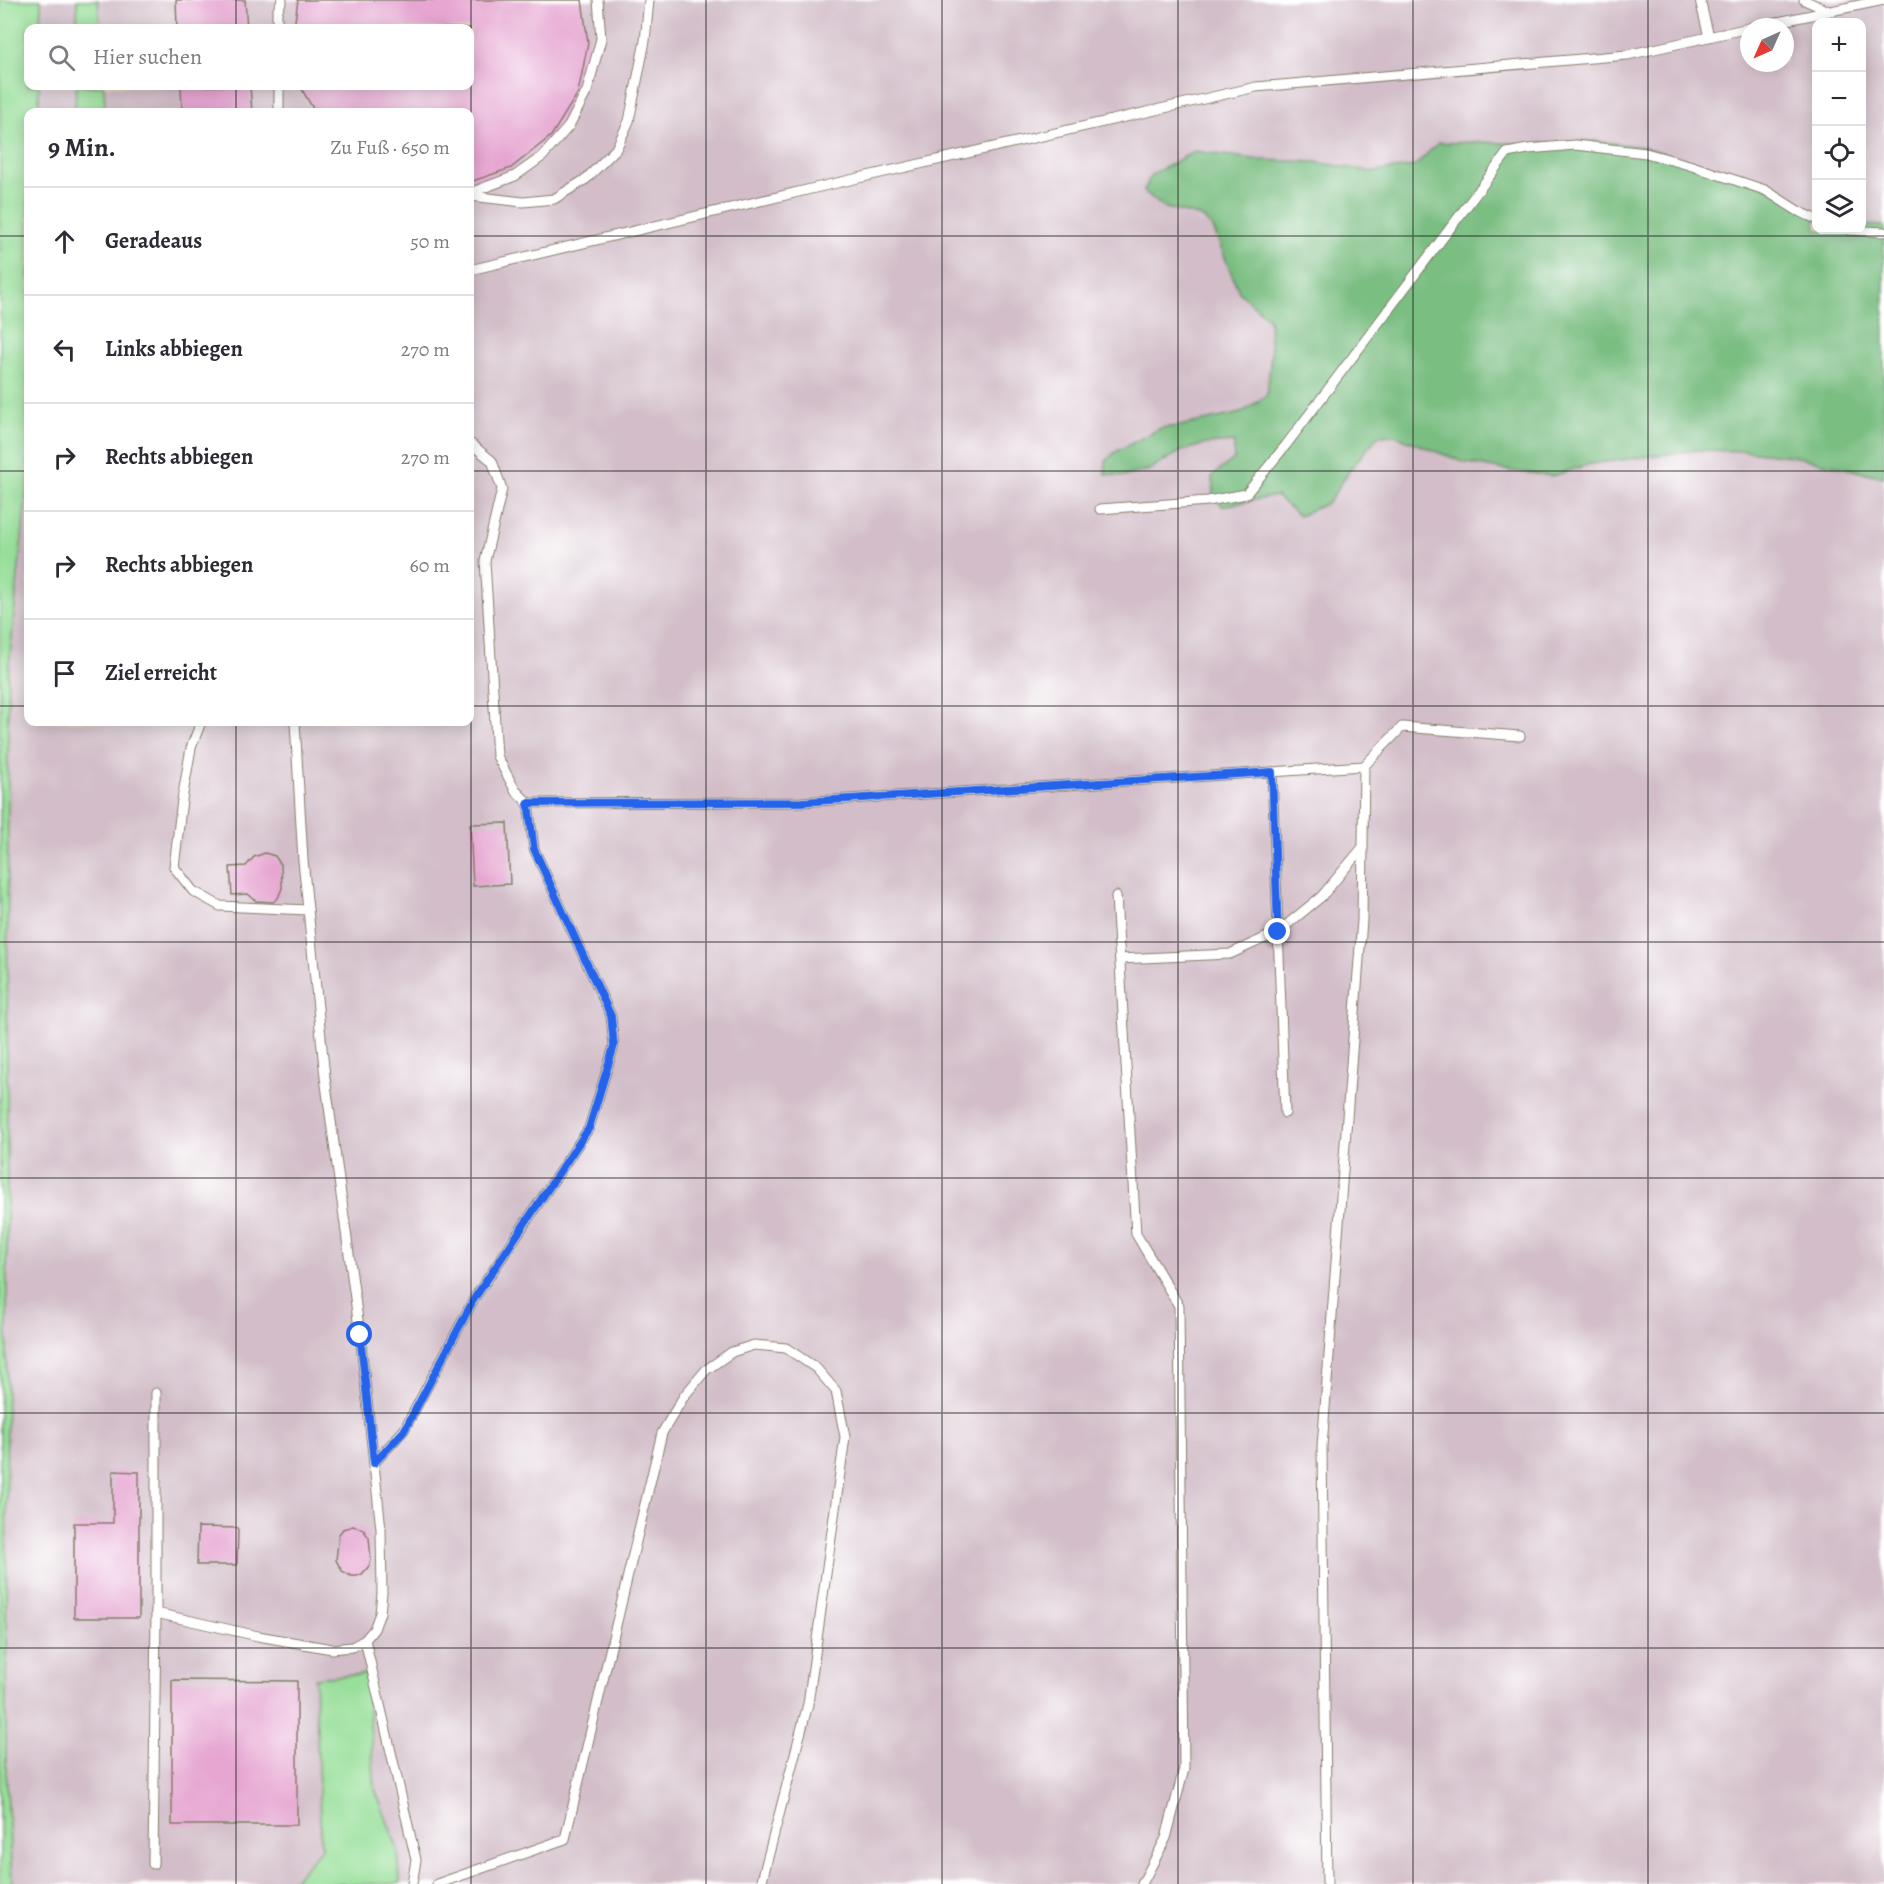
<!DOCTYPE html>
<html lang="de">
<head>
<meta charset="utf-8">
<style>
	body { margin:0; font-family:Alegreya,serif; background:#f7f7f7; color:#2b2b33 }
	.controls { position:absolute; right:18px; top:18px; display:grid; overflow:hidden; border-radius:12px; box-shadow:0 3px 15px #0003 }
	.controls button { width:54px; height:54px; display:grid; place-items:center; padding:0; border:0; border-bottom:2px solid #e1e1e2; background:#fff; color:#2b2b33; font:30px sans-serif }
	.compass { position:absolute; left:1740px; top:18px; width:54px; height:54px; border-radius:50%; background:#fff; box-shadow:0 3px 15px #0003; rotate:225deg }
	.stop { position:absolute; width:18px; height:18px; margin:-14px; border:4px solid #2563eb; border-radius:50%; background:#fff }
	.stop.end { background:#2563eb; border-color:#fff; box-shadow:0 2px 6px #0008 }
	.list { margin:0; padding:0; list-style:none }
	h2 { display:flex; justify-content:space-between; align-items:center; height:78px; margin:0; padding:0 24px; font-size:26px }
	h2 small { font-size:20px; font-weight:400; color:#7c7c81 }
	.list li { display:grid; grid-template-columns:39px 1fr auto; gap:18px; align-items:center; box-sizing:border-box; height:108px; padding:0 24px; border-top:2px solid #e1e1e2 }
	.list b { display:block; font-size:22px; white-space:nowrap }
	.list em { font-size:20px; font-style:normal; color:#7c7c81 }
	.icon { flex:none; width:33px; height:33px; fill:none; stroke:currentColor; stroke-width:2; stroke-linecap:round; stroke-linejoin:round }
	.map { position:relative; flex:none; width:1884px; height:1884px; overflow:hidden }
	.search { position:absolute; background:#fff; box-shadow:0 3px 15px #0003; left:24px; top:24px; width:450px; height:66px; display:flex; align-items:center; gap:15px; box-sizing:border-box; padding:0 21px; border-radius:12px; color:#7c7c81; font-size:22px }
	.panel { position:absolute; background:#fff; box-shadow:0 3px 15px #0003; left:24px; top:108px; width:450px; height:618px; border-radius:12px }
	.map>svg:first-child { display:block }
	.industrial { fill:#d2bdc8; fill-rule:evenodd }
	.green { fill:#98df9a; stroke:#5a7e5b; stroke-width:1.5 }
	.forest { fill:#7abe82; stroke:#4b6d4f; stroke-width:1.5 }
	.building { fill:#e6a6d1 }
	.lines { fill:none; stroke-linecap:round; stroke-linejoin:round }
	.lane-casing { stroke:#867e6e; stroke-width:11 }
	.lane { stroke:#fff; stroke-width:9 }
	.route { stroke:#2563eb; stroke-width:8 }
	.grid { fill:none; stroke:#1c1c1c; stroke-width:1.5; stroke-opacity:0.55 }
</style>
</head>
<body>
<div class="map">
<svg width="1884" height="1884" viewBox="0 0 1884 1884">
	<rect width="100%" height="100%" fill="#fff"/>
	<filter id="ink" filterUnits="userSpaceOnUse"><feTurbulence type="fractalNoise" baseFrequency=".0167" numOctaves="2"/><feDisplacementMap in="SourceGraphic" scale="12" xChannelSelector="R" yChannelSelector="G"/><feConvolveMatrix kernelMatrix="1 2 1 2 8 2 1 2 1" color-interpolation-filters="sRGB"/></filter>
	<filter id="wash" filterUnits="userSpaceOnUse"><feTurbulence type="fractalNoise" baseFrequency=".008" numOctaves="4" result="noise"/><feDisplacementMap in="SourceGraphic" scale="24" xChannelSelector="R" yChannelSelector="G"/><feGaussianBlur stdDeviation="1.35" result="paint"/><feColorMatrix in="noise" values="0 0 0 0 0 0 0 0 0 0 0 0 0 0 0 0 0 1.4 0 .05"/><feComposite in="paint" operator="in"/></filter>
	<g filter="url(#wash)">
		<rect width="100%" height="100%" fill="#f0dfbf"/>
		<!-- industrial -->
		<g class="industrial">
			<polygon points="41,0 77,0 77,28 40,28"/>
			<path d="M92 0H1884V1884H12L6 1770 8 675 28 479V722H470V112H100L98 86H470V28H94ZM1816 22H1862V230H1816ZM1749 27H1785V63H1749Z"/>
			<polygon points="39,86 76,86 75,112 39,112"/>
		</g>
		<!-- green -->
		<g class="green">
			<polygon points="0,0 41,0 40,28 28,28 28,86 39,86 39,112 28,112 28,479 8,675 6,1770 12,1884 0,1884"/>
			<polygon points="77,0 98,0 100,28 77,28"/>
			<polygon points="76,86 104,86 105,112 75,112"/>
			<polygon points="366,1674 375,1789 398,1850 400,1882 399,1884 290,1884 321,1849 315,1678"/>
		</g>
		<!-- forest -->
		<polygon class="forest" points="1596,141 1644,147 1736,176 1769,188 1816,214 1816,230 1862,230 1862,225 1884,226 1884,477 1793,456 1744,451 1696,450 1590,464 1552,476 1505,470 1463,462 1395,435 1378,436 1351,468 1329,502 1299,516 1276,496 1222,506 1213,494 1212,476 1234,459 1234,442 1206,444 1181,451 1149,470 1125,476 1105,474 1106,461 1115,452 1161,428 1180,426 1241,413 1267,395 1271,355 1269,319 1239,292 1213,228 1202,217 1163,207 1144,191 1151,175 1195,151 1260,160 1316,162 1374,172 1415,166 1438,143 1477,142 1529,144"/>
		<g id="blocks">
			<!-- building -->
			<g class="building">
				<polygon points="176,0 245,0 247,28 177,28"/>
				<polygon points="298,0 582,0 588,43 578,93 551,136 511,168 470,182 470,112 315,112 300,86 470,86 470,28 294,28"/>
				<polygon points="181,86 250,86 252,112 182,112"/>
				<polygon points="507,823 510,884 473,886 470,824"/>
				<polygon points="265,853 275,856 281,865 282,888 278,898 273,902 256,901 248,894 232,895 230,867 246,866 254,857"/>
				<polygon points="113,1471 139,1472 139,1618 74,1618 74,1523 113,1523"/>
				<polygon points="353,1526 363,1529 369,1538 371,1560 369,1566 362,1574 357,1576 351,1576 342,1571 336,1560 339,1534 343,1529"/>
				<polygon points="198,1527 238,1528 237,1565 197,1565"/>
				<polygon points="172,1680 297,1681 297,1825 172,1825"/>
			</g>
		</g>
	</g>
	<g filter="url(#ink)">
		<use href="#blocks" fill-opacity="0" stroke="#867e6e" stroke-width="1.5"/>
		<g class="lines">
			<defs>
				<g id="lane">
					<polyline points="1700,0 1709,37"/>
					<polyline points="1804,0 1829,11"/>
					<polyline points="1753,27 1884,0"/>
					<polyline points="277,28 277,12 282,0"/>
					<polyline points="279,86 279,112"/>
					<polyline points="470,193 515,176 543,156 569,126 587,91 601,39 598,0"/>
					<polyline points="470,196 523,202 554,199 586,179 616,149 629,121 645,41 649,0"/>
					<polyline points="1849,230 1884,232"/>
					<polyline points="470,270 815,188 1256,87 1627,55 1749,28"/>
					<polyline points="470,443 492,461 502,489 485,561 497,756 515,790 528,803 801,802 1364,766 1402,727 1520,736"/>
					<polyline points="1100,509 1208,501 1246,494 1286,445 1507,153 1528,149 1575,145 1646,153 1689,165 1765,190 1798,211 1816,219"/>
					<polyline points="201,722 191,748 182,800 174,867 193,891 220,906 308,910"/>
					<polyline points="1272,772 1285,1113"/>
					<polyline points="1116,896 1136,1234 1179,1306 1184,1769 1166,1838 1142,1884"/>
					<polyline points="1120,959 1230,954 1278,932 1322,896 1363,847"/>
					<polyline points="156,1393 156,1613 258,1636 332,1649 352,1647 365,1640 374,1629 380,1613 382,1593 381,1529 360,1335 325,1077 303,860 295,722"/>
					<polyline points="374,1463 404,1430 474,1299 589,1128 614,1046 611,1016 534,849 528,803"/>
					<polyline points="365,1640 416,1860 412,1884"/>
					<polyline points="153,1864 156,1613"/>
					<polyline points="437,1884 565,1839 662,1433 684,1396 706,1370 732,1352 754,1345 786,1348 816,1368 836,1391 845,1437 808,1704 761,1884"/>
					<polyline points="1327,1884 1322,1447 1362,920 1364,766"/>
				</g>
			</defs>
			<!-- lane casing -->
			<use href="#lane" class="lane-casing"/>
			<!-- lane -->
			<use href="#lane" class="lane"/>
		</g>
	</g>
	<g class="lines" filter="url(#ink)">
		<!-- route -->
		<polyline class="route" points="360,1335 374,1463 404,1431 474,1299 589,1128 614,1046 611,1016 534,849 528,803 801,802 1272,772 1278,932"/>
	</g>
	<!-- grid -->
	<path class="grid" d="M236 0V28M471 0V1884M706 0V1884M942 0V1884M1178 0V1884M1413 0V1884M1648 0V1884M236 86V112M0 236H28M470 236H1884M0 471H28M470 471H1884M0 706H28M470 706H1884M236 722V1884M0 942H1884M0 1178H1884M0 1413H1884M0 1648H1884"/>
</svg>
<div class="controls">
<button>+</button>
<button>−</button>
<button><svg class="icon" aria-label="locate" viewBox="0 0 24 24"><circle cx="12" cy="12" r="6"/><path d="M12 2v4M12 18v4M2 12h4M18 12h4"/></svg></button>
<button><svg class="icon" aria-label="layers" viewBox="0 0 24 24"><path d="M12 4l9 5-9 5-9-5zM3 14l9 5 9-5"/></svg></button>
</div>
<svg class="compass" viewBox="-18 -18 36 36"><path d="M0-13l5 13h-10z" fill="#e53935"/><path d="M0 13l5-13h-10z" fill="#7c7c81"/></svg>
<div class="stop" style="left:360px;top:1335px"></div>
<div class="stop end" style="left:1278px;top:932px"></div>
<div class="search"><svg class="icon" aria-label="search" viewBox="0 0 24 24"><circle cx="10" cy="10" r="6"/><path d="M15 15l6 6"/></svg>Hier suchen</div>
<section class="panel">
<h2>9 Min.<small>Zu Fuß · 650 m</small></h2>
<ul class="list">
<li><svg class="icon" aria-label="ahead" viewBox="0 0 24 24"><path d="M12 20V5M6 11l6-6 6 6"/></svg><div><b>Geradeaus</b></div><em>50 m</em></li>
<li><svg class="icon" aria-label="left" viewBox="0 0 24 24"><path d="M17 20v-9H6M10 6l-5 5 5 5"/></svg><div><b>Links abbiegen</b></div><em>270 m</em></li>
<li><svg class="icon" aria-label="right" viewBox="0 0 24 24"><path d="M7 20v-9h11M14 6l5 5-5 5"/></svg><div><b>Rechts abbiegen</b></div><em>270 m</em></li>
<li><svg class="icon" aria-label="right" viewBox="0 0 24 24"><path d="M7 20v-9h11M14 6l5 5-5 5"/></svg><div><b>Rechts abbiegen</b></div><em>60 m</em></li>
<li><svg class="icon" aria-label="arrive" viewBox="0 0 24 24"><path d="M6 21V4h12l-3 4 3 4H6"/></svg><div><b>Ziel erreicht</b></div></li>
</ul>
</section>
</div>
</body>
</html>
